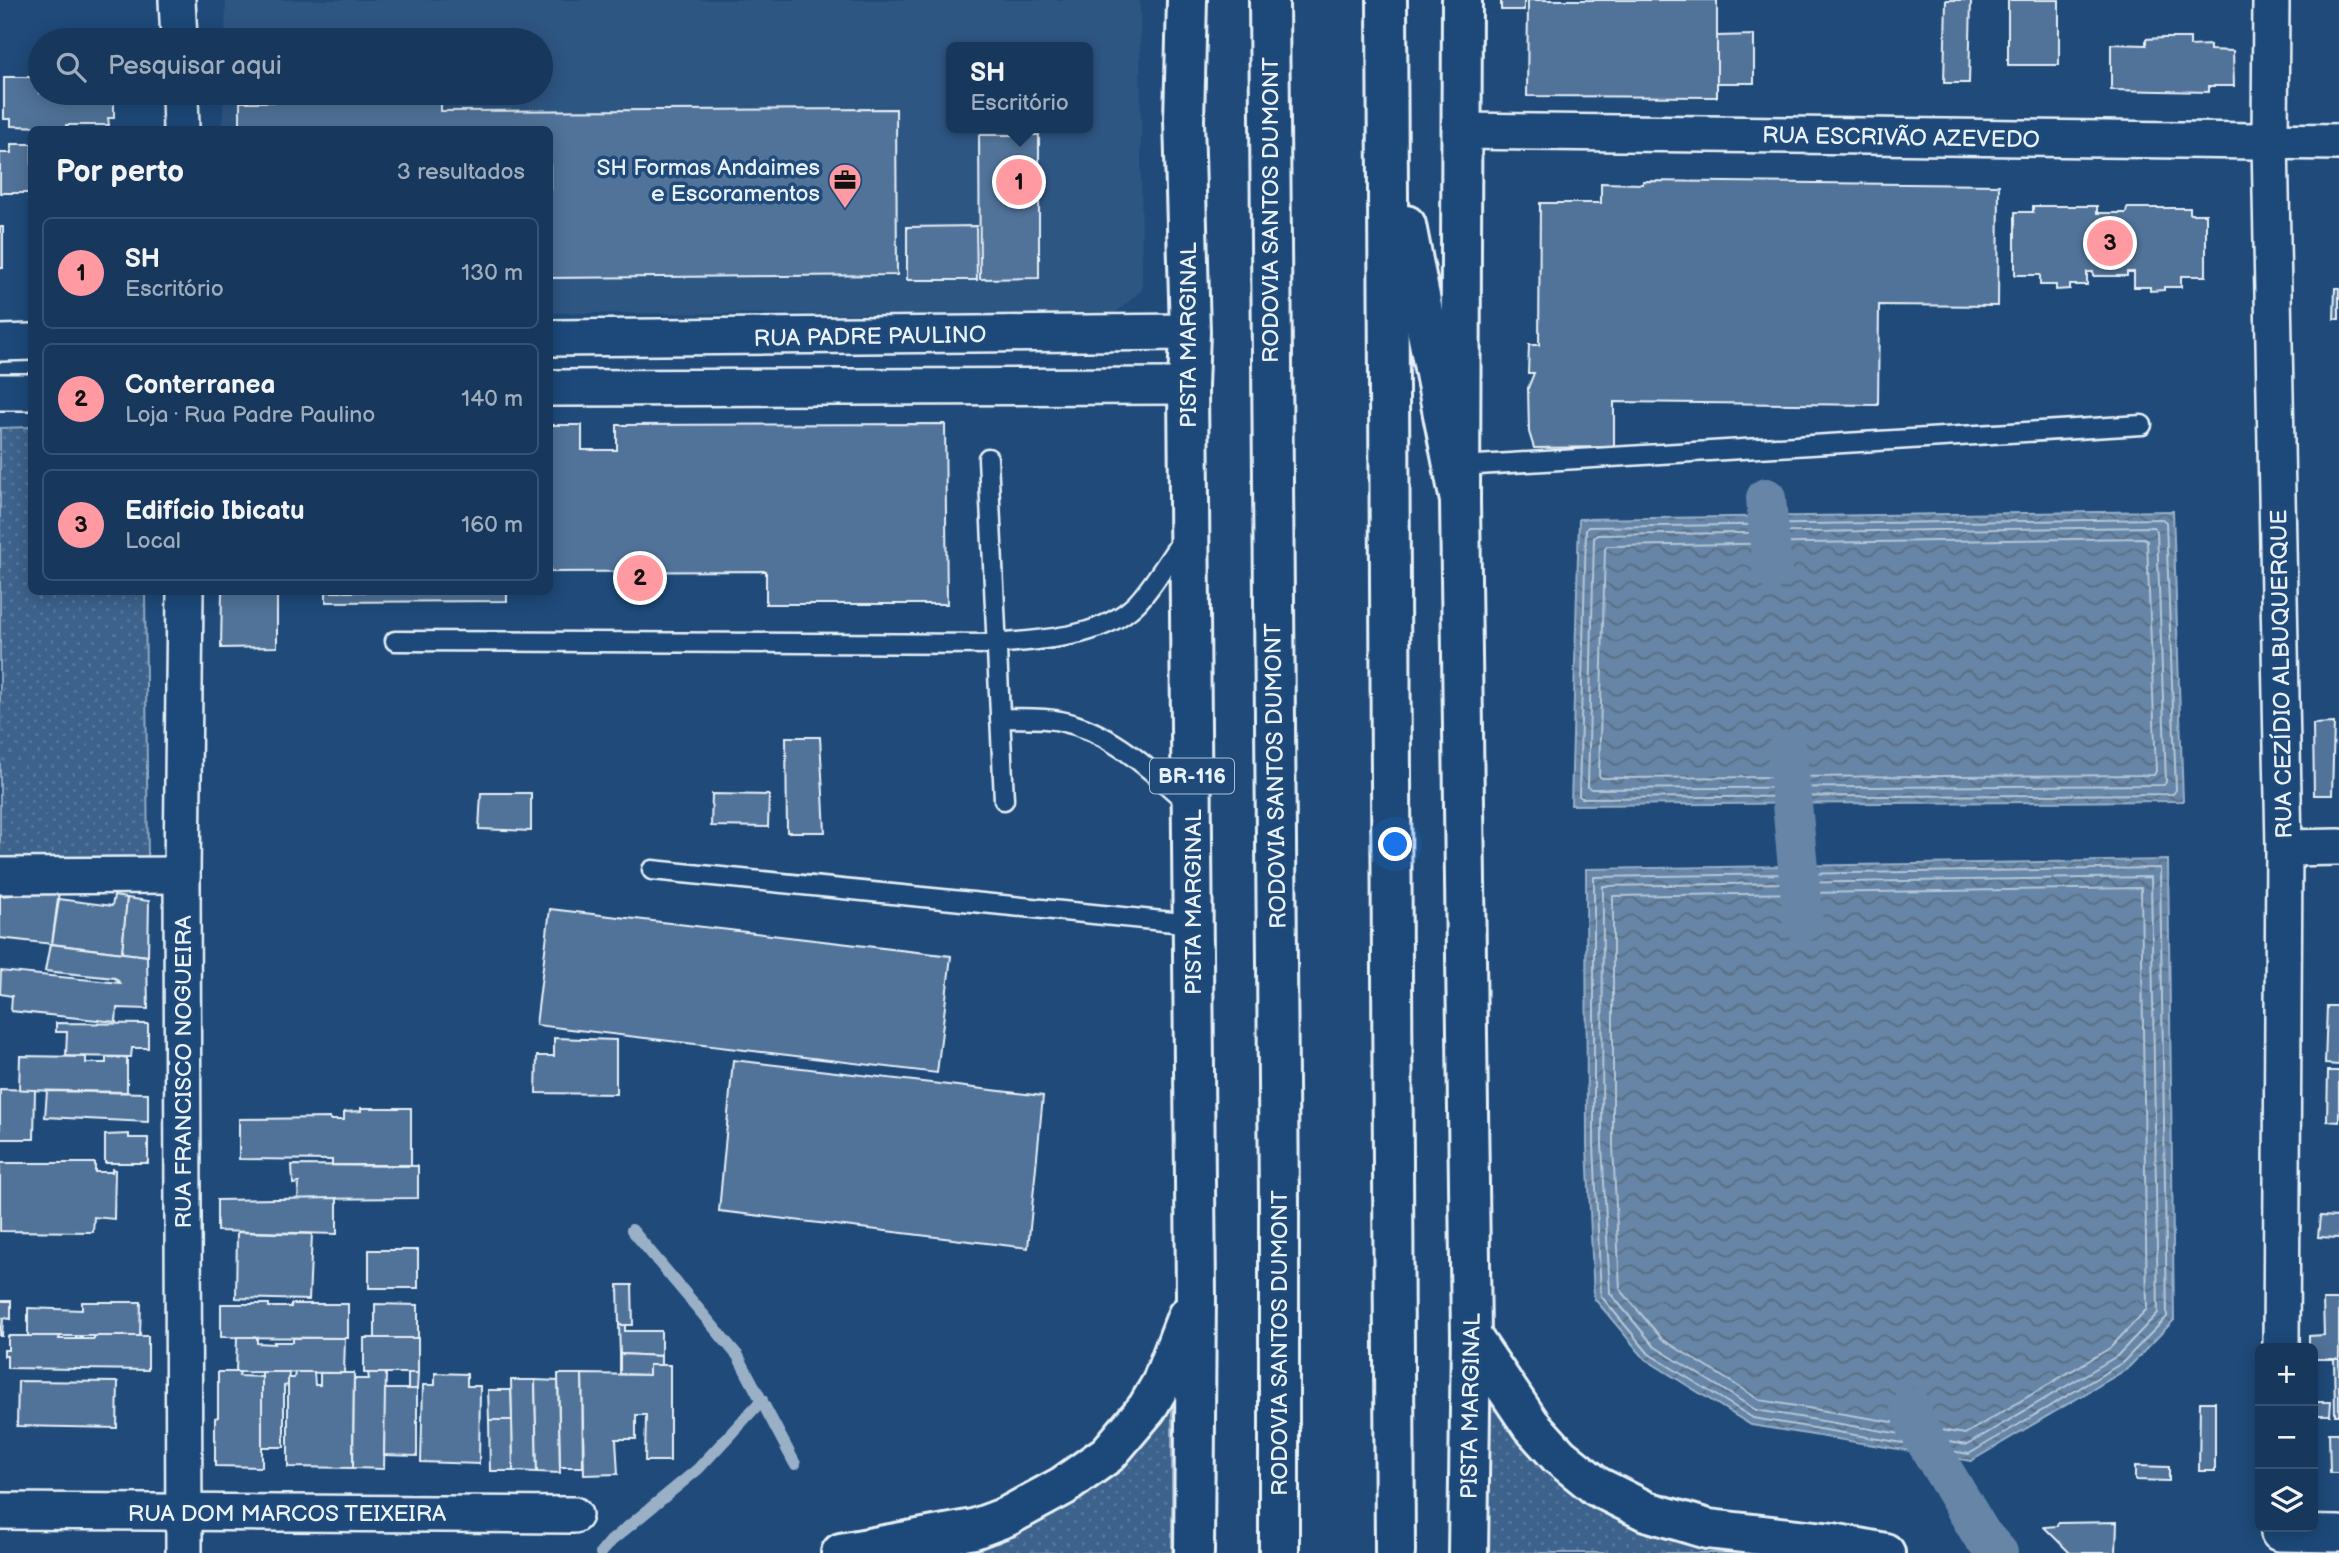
<!DOCTYPE html>
<html lang="pt">
<head>
<meta charset="utf-8">
<style>
	body { margin:0; font-family:"Balsamiq Sans",sans-serif; background:#203f62; color:#f1f3f6 }
	.controls { position:absolute; right:21px; bottom:21px; display:grid; overflow:hidden; border-radius:10px; box-shadow:0 4px 18px #0003 }
	.controls button { width:63px; height:63px; display:grid; place-items:center; padding:0; border:0; border-bottom:2px solid #365272; background:#17385c; color:#f1f3f6; font:35px sans-serif }
	.you { position:absolute; left:1396px; top:845px; width:24px; height:24px; margin:-18px; border:5px solid #fff; border-radius:50%; background:#1a73e8; box-shadow:0 0 0 10px #1a73e833 }
	.badge { display:grid; place-items:center; width:46px; height:46px; border-radius:50%; background:#ff9aa2; color:#111; font-size:23px; font-weight:700 }
	.pin { position:absolute; translate:-50% -50%; border:4px solid #fff; box-shadow:0 2px 7px #0006 }
	.popup { position:absolute; left:946px; top:42px; width:147px; height:91px; box-sizing:border-box; display:grid; place-content:center; border-radius:10px; background:#17385c; filter:drop-shadow(0 2px 5px #0005); font-size:23px; white-space:nowrap; color:#9eacbb }
	.popup b { font-size:26px; color:#f1f3f6 }
	.popup::after { content:''; position:absolute; left:50%; top:100%; margin-left:-14px; border:14px solid transparent; border-top-color:#17385c }
	.list { margin:0; padding:0; list-style:none }
	h2 { display:flex; justify-content:space-between; align-items:center; height:91px; margin:0; padding:0 28px; font-size:30px }
	h2 small { font-size:23px; font-weight:400; color:#9eacbb }
	.list li { display:grid; grid-template-columns:46px 1fr auto; gap:21px; align-items:center; box-sizing:border-box; height:112px; margin:0 14px 14px; padding:0 14px; border:2px solid #365272; border-radius:10px }
	.list b { display:block; font-size:26px; white-space:nowrap }
	.list p { margin:0; font-size:23px; white-space:nowrap; color:#9eacbb }
	.list em { font-size:23px; font-style:normal; color:#9eacbb }
	.icon { flex:none; width:38px; height:38px; fill:none; stroke:currentColor; stroke-width:2; stroke-linecap:round; stroke-linejoin:round }
	.map { position:relative; flex:none; width:2339px; height:1553px; overflow:hidden }
	.search { position:absolute; background:#17385c; box-shadow:0 4px 18px #0003; left:28px; top:28px; width:525px; height:77px; display:flex; align-items:center; gap:18px; box-sizing:border-box; padding:0 24px; border-radius:38px; color:#9eacbb; font-size:26px }
	.panel { position:absolute; background:#17385c; box-shadow:0 4px 18px #0003; left:28px; top:126px; width:525px; height:469px; border-radius:10px }
	.map>svg:first-child { display:block }
	.built { fill:#2e5683; fill-rule:evenodd }
	.grass { fill:url(#grass-dots); stroke:#92aac2; stroke-width:2 }
	.water { fill:url(#water-waves); stroke:#9ab0c7; stroke-width:2 }
	.lines { fill:none; stroke-linecap:round; stroke-linejoin:round }
	.shore { stroke:#b4c6d8; stroke-width:2 }
	.stream { stroke:#9ab0c7; stroke-width:12 }
	.canal { stroke:#6685a7; stroke-width:40 }
	.building { fill:#517399; stroke:#e8f1f8; stroke-width:2 }
	.service-casing { stroke:#e8f1f8; stroke-width:23 }
	.minor-casing { stroke:#e8f1f8; stroke-width:40 }
	.primary-casing { stroke:#e8f1f8; stroke-width:44 }
	.trunk-casing { stroke:#e8f1f8; stroke-width:44 }
	.service { stroke:#1f4a7a; stroke-width:18 }
	.minor { stroke:#1f4a7a; stroke-width:35 }
	.primary { stroke:#1f4a7a; stroke-width:38 }
	.trunk { stroke:#1f4a7a; stroke-width:38 }
	.labels { text-anchor:middle; stroke-width:7; stroke-linejoin:round; paint-order:stroke }
	.shield { fill:#1f4a7a; stroke:#acbfd2; stroke-width:2 }
	.shield-label { font-size:21px; font-weight:bold; fill:#e8f1f8 }
	.street-label { font-size:23px; fill:#e8f1f8; stroke:#1f4a7a }
	.poi-label { font-size:23px; fill:#e8f1f8; stroke:#1f4a7a; text-anchor:end }
</style>
</head>
<body>
<div class="map">
<svg width="2339" height="1553" viewBox="0 0 2339 1553">
	<defs>
		<pattern id="grass-dots" width="8" height="8" patternUnits="userSpaceOnUse" patternTransform="scale(1.75)"><rect width="8" height="8" fill="#3c628c"/><path d="M2 2h.1M6 6h.1" fill="none" stroke="#58799d" stroke-width="1.8" stroke-linecap="round"/></pattern>
		<pattern id="water-waves" width="16" height="10" patternUnits="userSpaceOnUse" patternTransform="scale(1.75)"><rect width="16" height="10" fill="#6685a7"/><path d="M0 5q4-4 8 0t8 0" fill="none" stroke="#596d82"/></pattern>
	</defs>
	<rect width="100%" height="100%" fill="#1f4a7a"/>
	<filter id="ink" filterUnits="userSpaceOnUse"><feTurbulence type="fractalNoise" baseFrequency=".0143" numOctaves="2"/><feDisplacementMap in="SourceGraphic" scale="14" xChannelSelector="R" yChannelSelector="G"/><feConvolveMatrix kernelMatrix="1 2 1 2 8 2 1 2 1" color-interpolation-filters="sRGB"/></filter>
	<g filter="url(#ink)">
		<!-- built -->
		<path class="built" d="M226 0H1140L1142 290 1113 315 550 313V130L222 129 224 93H541V40H225ZM951 47H1087V128H951Z"/>
		<!-- grass -->
		<g class="grass">
			<polygon points="31,427 32,592 145,592 148,861 0,861 0,428"/>
			<polygon points="1486,1380 1581,1494 1846,1553 1485,1553"/>
			<polygon points="1172,1384 1172,1553 944,1553"/>
		</g>
		<!-- water -->
		<g class="water">
			<polygon points="2173,511 2183,801 1571,805 1579,519"/>
			<polygon points="2168,860 2174,1320 2127,1369 1971,1461 1751,1425 1645,1359 1594,1298 1587,1146 1586,869"/>
		</g>
		<g class="lines">
			<!-- shore -->
			<g class="shore">
				<polygon points="2162,519 2166,522 2176,790 2173,794 1582,798 1579,796 1586,530 1588,527"/>
				<polygon points="2154,527 2157,531 2166,782 2164,785 1591,789 1588,787 1594,538 1597,535"/>
				<polygon points="2144,538 2147,541 2156,771 2154,775 1602,778 1599,776 1605,549 1607,546"/>
				<polygon points="2160,868 2167,1317 2122,1363 1969,1454 1753,1418 1649,1354 1601,1296 1594,1145 1594,877"/>
				<polygon points="2151,877 2158,1313 2117,1356 1967,1445 1756,1410 1655,1347 1610,1293 1602,1145 1603,886"/>
				<polygon points="2141,888 2147,1309 2110,1348 1965,1434 1760,1400 1662,1339 1620,1289 1613,1145 1613,896"/>
			</g>
			<!-- stream -->
			<g class="stream">
				<polyline points="632,1230 738,1356 795,1464"/>
				<polyline points="601,1553 611,1541 698,1469 762,1400"/>
			</g>
			<!-- canal -->
			<g class="canal">
				<polyline points="1766,498 1772,570"/>
				<polyline points="1787,750 1803,922"/>
				<polyline points="1910,1407 1916,1425 1981,1534 1998,1553"/>
			</g>
		</g>
		<!-- building -->
		<g class="building">
			<rect x="1501" y="0" width="23" height="10"/>
			<polygon points="1528,0 1717,0 1717,97 1527,96"/>
			<polygon points="1946,0 1971,0 1969,83 1944,83"/>
			<rect x="2008" y="0" width="51" height="65"/>
			<polygon points="1754,35 1754,83 1717,83 1717,36"/>
			<polygon points="2163,38 2190,38 2190,46 2210,45 2210,50 2233,51 2234,86 2209,86 2209,92 2111,90 2111,44 2146,45 2146,39"/>
			<polygon points="4,77 40,77 40,93 114,93 114,118 108,118 109,125 66,125 66,130 52,130 52,127 11,126 11,119 4,119"/>
			<polygon points="441,101 441,111 896,109 897,275 550,278 550,130 240,130 240,102"/>
			<polygon points="979,135 1039,135 1039,278 980,279"/>
			<polygon points="11,144 32,144 32,193 0,193 0,153 11,153"/>
			<polygon points="1643,181 1999,185 1998,306 1879,305 1878,405 1614,402 1614,447 1534,448 1529,432 1528,388 1534,373 1528,373 1529,345 1539,345 1540,203 1601,203 1601,183 1643,184"/>
			<polygon points="2033,206 2097,206 2097,213 2126,213 2127,208 2190,208 2190,214 2206,214 2206,276 2181,276 2181,287 2164,287 2164,290 2150,291 2150,287 2134,287 2134,272 2127,272 2127,276 2093,276 2093,272 2087,272 2087,285 2070,285 2070,289 2056,290 2056,285 2040,285 2040,275 2015,275 2015,212 2033,212"/>
			<polygon points="976,226 977,280 907,280 907,227"/>
			<rect x="0" y="227" width="3" height="41"/>
			<polygon points="2335,288 2339,288 2339,319 2334,319"/>
			<polygon points="945,424 947,604 766,604 766,571 550,572 550,425 582,425 582,450 617,450 617,425"/>
			<polygon points="222,592 277,592 277,647 221,648"/>
			<polygon points="326,592 507,592 507,601 326,602"/>
			<polygon points="2334,723 2332,795 2314,795 2313,724"/>
			<polygon points="786,737 820,737 825,832 787,832"/>
			<polygon points="481,793 531,793 531,831 479,829"/>
			<polygon points="712,794 769,795 768,827 711,826"/>
			<polygon points="60,884 52,944 0,938 0,896 12,895 13,888"/>
			<polygon points="114,896 127,898 122,953 52,944 59,899 112,906"/>
			<polygon points="127,898 149,901 148,956 122,953"/>
			<polygon points="550,909 951,956 937,1073 536,1025"/>
			<polygon points="50,944 147,956 148,1009 117,1008 116,1022 11,1011 12,996 0,994 1,971 120,983 115,978 45,971"/>
			<polygon points="2327,1006 2339,1006 2339,1065 2325,1064"/>
			<polygon points="56,1023 148,1024 148,1048 132,1048 131,1057 66,1056 67,1032 56,1032"/>
			<polygon points="554,1038 616,1040 616,1094 536,1093 537,1056 554,1056"/>
			<polygon points="20,1056 86,1057 86,1063 106,1063 106,1057 127,1058 127,1092 19,1090"/>
			<polygon points="733,1060 1043,1096 1028,1248 719,1211"/>
			<polygon points="2328,1071 2339,1071 2339,1122 2327,1121"/>
			<polygon points="0,1089 35,1090 34,1139 0,1139"/>
			<polygon points="47,1091 148,1093 148,1122 45,1117"/>
			<polygon points="361,1108 411,1108 411,1165 332,1165 332,1160 239,1159 239,1119 330,1118 330,1120 344,1120 344,1112 361,1111"/>
			<polygon points="129,1134 129,1138 148,1138 148,1163 105,1163 105,1135"/>
			<polygon points="0,1163 95,1163 95,1172 112,1172 112,1169 115,1170 114,1219 94,1217 93,1232 0,1231"/>
			<polygon points="292,1165 418,1166 418,1198 298,1199 299,1183 293,1184"/>
			<polygon points="337,1198 337,1234 217,1231 217,1200"/>
			<polygon points="2320,1216 2339,1217 2339,1238 2318,1237"/>
			<polygon points="237,1232 312,1234 309,1300 236,1298"/>
			<rect x="369" y="1250" width="49" height="38"/>
			<polygon points="618,1285 632,1285 633,1325 619,1325"/>
			<polygon points="2323,1300 2339,1300 2339,1359 2313,1359 2313,1348 2309,1348 2309,1336 2324,1335"/>
			<polygon points="0,1301 11,1301 11,1319 3,1318 2,1336 0,1336"/>
			<polygon points="82,1302 141,1302 140,1336 28,1336 28,1308 82,1310"/>
			<polygon points="221,1304 269,1304 269,1307 291,1307 291,1304 348,1304 348,1338 221,1337"/>
			<polygon points="375,1304 418,1305 418,1338 375,1338"/>
			<polygon points="619,1325 625,1325 625,1331 661,1331 661,1356 620,1354"/>
			<polygon points="8,1336 60,1336 59,1339 94,1339 94,1336 148,1336 148,1370 7,1368 7,1356 4,1356 4,1350 8,1350"/>
			<polygon points="237,1337 257,1337 257,1343 275,1344 274,1342 293,1342 293,1338 345,1338 344,1373 236,1372"/>
			<rect x="364" y="1338" width="54" height="35"/>
			<polygon points="620,1354 661,1356 661,1365 649,1365 649,1375 620,1374"/>
			<polygon points="2334,1359 2339,1359 2339,1415 2335,1415"/>
			<polygon points="649,1365 670,1365 670,1461 645,1461 646,1415 636,1415 636,1439 616,1439 618,1474 584,1475 582,1374 649,1375"/>
			<polygon points="218,1372 240,1372 239,1376 262,1377 262,1467 215,1466 215,1418 218,1417"/>
			<polygon points="262,1372 289,1372 288,1385 284,1386 284,1447 262,1447"/>
			<polygon points="295,1372 314,1372 315,1385 320,1385 320,1373 354,1373 353,1468 288,1467 288,1378 294,1378"/>
			<polygon points="368,1373 386,1373 384,1469 353,1468 354,1379 369,1379"/>
			<polygon points="408,1373 418,1373 417,1389 408,1389"/>
			<polygon points="435,1373 467,1374 467,1386 480,1386 479,1464 421,1462 423,1385 435,1385"/>
			<polygon points="558,1374 582,1374 583,1467 560,1467"/>
			<polygon points="511,1380 535,1380 537,1472 513,1471"/>
			<polygon points="535,1380 558,1381 560,1473 537,1472"/>
			<polygon points="18,1381 118,1382 117,1428 17,1426"/>
			<polygon points="385,1389 417,1389 417,1456 384,1455"/>
			<polygon points="488,1390 511,1390 512,1420 489,1420"/>
			<polygon points="2200,1402 2215,1402 2215,1471 2199,1471"/>
			<polygon points="2313,1402 2331,1402 2330,1415 2313,1415"/>
			<polygon points="489,1420 512,1420 513,1471 490,1471"/>
			<polygon points="2329,1433 2339,1433 2339,1473 2330,1473"/>
			<polygon points="2135,1466 2169,1467 2169,1481 2135,1480"/>
			<polygon points="2117,1522 2116,1553 2070,1553 2044,1527 2057,1526 2058,1523"/>
		</g>
		<g class="lines">
			<defs>
				<g id="service">
					<polyline points="988,458 1004,800"/>
					<polyline points="1461,466 2142,425"/>
					<path d="M395 641 997 644C1043 639 1099 639 1135 605 1150 591 1170 557 1183 539"/>
					<path d="M1000 718C1019 719 1041 717 1060 721 1112 731 1151 771 1190 805"/>
					<polyline points="652,870 1193,924"/>
				</g>
				<g id="minor">
					<polyline points="177,0 179,40"/>
					<polyline points="2271,0 2270,141 2284,848 2281,1348"/>
					<polyline points="180,93 181,130"/>
					<polyline points="1463,131 2339,142"/>
					<polyline points="550,338 1190,332"/>
					<polyline points="0,343 32,342"/>
					<polyline points="550,388 1188,386"/>
					<polyline points="0,392 32,392"/>
					<polyline points="2284,848 2339,847"/>
					<polyline points="0,876 182,875"/>
					<polyline points="0,1511 574,1515"/>
					<polyline points="2279,1533 2339,1534"/>
					<polyline points="184,1553 182,875 185,592"/>
				</g>
				<g id="primary">
					<polyline points="1187,0 1184,120 1190,332 1188,386 1196,1295 1194,1553"/>
					<polyline points="1462,0 1460,501 1471,1336 1468,1553"/>
					<polyline points="1471,1336 1531,1425 1559,1456 1596,1486 1646,1511 1708,1529 1833,1543 1885,1553"/>
					<polyline points="841,1553 974,1529 1006,1517 1063,1486 1108,1454 1147,1408 1161,1384 1187,1316"/>
				</g>
				<g id="trunk">
					<polyline points="1269,0 1279,1201 1279,1553"/>
					<polyline points="1387,0 1395,1553"/>
					<polyline points="1406,225 1460,501"/>
				</g>
			</defs>
			<!-- service casing -->
			<use href="#service" class="service-casing"/>
			<!-- minor casing -->
			<use href="#minor" class="minor-casing"/>
			<!-- primary casing -->
			<use href="#primary" class="primary-casing"/>
			<!-- trunk casing -->
			<use href="#trunk" class="trunk-casing"/>
			<!-- service -->
			<use href="#service" class="service"/>
			<!-- minor -->
			<use href="#minor" class="minor"/>
			<!-- primary -->
			<use href="#primary" class="primary"/>
			<!-- trunk -->
			<use href="#trunk" class="trunk"/>
		</g>
	</g>
	<!-- icons -->
	<defs>
		<symbol id="office-pin" viewBox="-11 -11 22 30"><path d="M0 17L-7.5 6A9.5 9.5 0 1 1 7.5 6Z" fill="#ff9aa2" stroke="#1f4a7a"/><path d="M-6-3h4V-5.5h4V-3h4V5H-6ZM-1-4.5V-3h2v-1.5ZM-6 0V1H6V0Z" fill="#111"/></symbol>
	</defs>
	<g fill-rule="evenodd">
		<use href="#office-pin" x="826" y="161" width="38" height="52"/>
	</g>
	<g class="labels">
		<!-- shield labels -->
		<rect class="shield" x="1150" y="758.5" width="84" height="35" rx="5"/>
		<g class="shield-label">
			<text x="1192" y="783">BR-116</text>
		</g>
		<!-- street labels -->
		<g class="street-label">
			<text transform="translate(1901 137) rotate(1)" y="8">RUA ESCRIVÃO AZEVEDO</text>
			<text transform="translate(1270 210) rotate(-90)" y="8">RODOVIA SANTOS DUMONT</text>
			<text transform="translate(1188 335) rotate(-90)" y="8">PISTA MARGINAL</text>
			<text transform="translate(870 336) rotate(-1)" y="8">RUA PADRE PAULINO</text>
			<text transform="translate(2281 674) rotate(-91)" y="8">RUA CEZÍDIO ALBUQUERQUE</text>
			<text transform="translate(1275 776) rotate(-91)" y="8">RODOVIA SANTOS DUMONT</text>
			<text transform="translate(1193 902) rotate(-90)" y="8">PISTA MARGINAL</text>
			<text transform="translate(183 1072) rotate(-90)" y="8">RUA FRANCISCO NOGUEIRA</text>
			<text transform="translate(1279 1343) rotate(-90)" y="8">RODOVIA SANTOS DUMONT</text>
			<text transform="translate(1470 1406) rotate(-89)" y="8">PISTA MARGINAL</text>
			<text x="287" y="1521">RUA DOM MARCOS TEIXEIRA</text>
		</g>
		<!-- poi labels -->
		<g class="poi-label">
			<text x="820" y="175">SH Formas Andaimes<tspan x="820" dy="26">e Escoramentos</tspan></text>
		</g>
	</g>
</svg>
<div class="controls">
<button>+</button>
<button>−</button>
<button><svg class="icon" aria-label="layers" viewBox="0 0 24 24"><path d="M12 4l9 5-9 5-9-5zM3 14l9 5 9-5"/></svg></button>
</div>
<div class="you"></div>
<div class="pin badge" style="left:1019px;top:182px">1</div>
<div class="popup"><b>SH</b>Escritório</div>
<div class="pin badge" style="left:640px;top:578px">2</div>
<div class="pin badge" style="left:2110px;top:243px">3</div>
<div class="search"><svg class="icon" aria-label="search" viewBox="0 0 24 24"><circle cx="10" cy="10" r="6"/><path d="M15 15l6 6"/></svg>Pesquisar aqui</div>
<section class="panel">
<h2>Por perto<small>3 resultados</small></h2>
<ul class="list">
<li><span class="badge">1</span><div><b>SH</b><p>Escritório</p></div><em>130 m</em></li>
<li><span class="badge">2</span><div><b>Conterranea</b><p>Loja · Rua Padre Paulino</p></div><em>140 m</em></li>
<li><span class="badge">3</span><div><b>Edifício Ibicatu</b><p>Local</p></div><em>160 m</em></li>
</ul>
</section>
</div>
</body>
</html>
